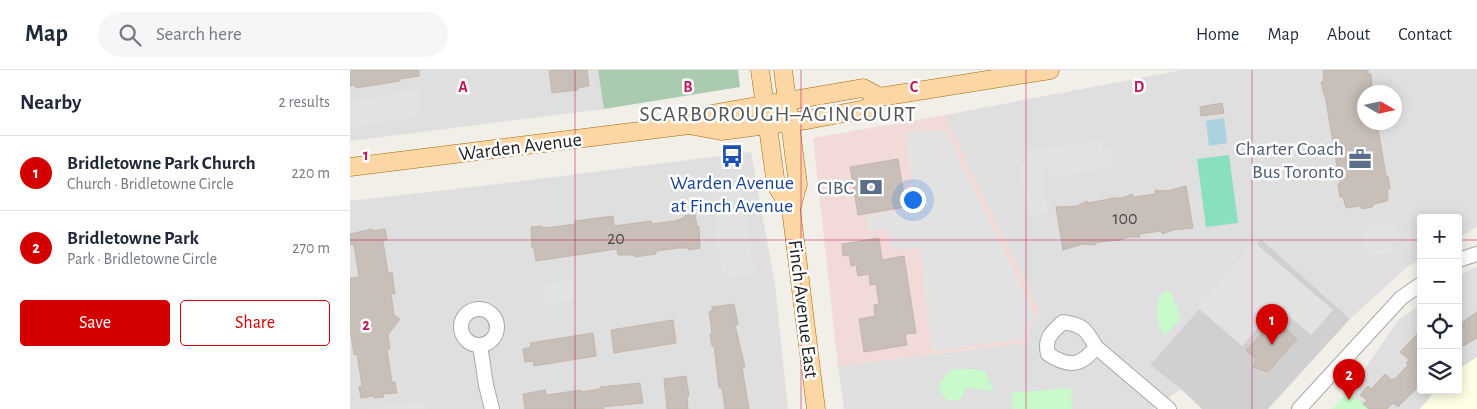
<!DOCTYPE html>
<html lang="en">
<head>
<meta charset="utf-8">
<style>
	body { margin:0; font-family:"Alegreya Sans",sans-serif; background:#f6f6f7; color:#1f2937 }
	.controls { position:absolute; right:15px; bottom:15px; display:grid; overflow:hidden; border-radius:5px; box-shadow:0 2px 12px #0003 }
	.controls button { width:45px; height:45px; display:grid; place-items:center; padding:0; border:0; border-bottom:1px solid #e0e1e3; background:#fff; color:#1f2937; font:25px sans-serif }
	.compass { position:absolute; left:1007px; top:15px; width:45px; height:45px; border-radius:50%; background:#fff; box-shadow:0 2px 12px #0003; rotate:99deg }
	.you { position:absolute; left:562px; top:129px; width:18px; height:18px; margin:-12px; border:4px solid #fff; border-radius:50%; background:#1a73e8; box-shadow:0 0 0 8px #1a73e833 }
	.badge { display:grid; place-items:center; width:32px; height:32px; border-radius:50%; background:#d40000; color:#fff; font-size:16px; font-weight:700 }
	.pin { position:absolute; translate:-50% -41px; filter:drop-shadow(0 1px 2px #0008) }
	.pin::after { content:''; position:absolute; top:26px; width:18px; height:15px; background:inherit; clip-path:polygon(0 0,100% 0,50% 100%) }
	.list { margin:0; padding:0; list-style:none }
	h2 { display:flex; justify-content:space-between; align-items:center; height:65px; margin:0; padding:0 20px; font-size:21px }
	h2 small { font-size:16px; font-weight:400; color:#747a83 }
	.list li { display:grid; grid-template-columns:32px 1fr auto; gap:15px; align-items:center; box-sizing:border-box; height:75px; padding:0 20px; border-top:1px solid #e0e1e3 }
	.list b { display:block; font-size:19px; white-space:nowrap }
	.list p { margin:0; font-size:16px; white-space:nowrap; color:#747a83 }
	.list em { font-size:16px; font-style:normal; color:#747a83 }
	.actions { display:flex; gap:10px; padding:15px 20px }
	.actions a { flex:1; padding:11px 0; border:1px solid #d40000; border-radius:5px; text-align:center; font-size:18px; color:#d40000 }
	.actions .main { background:#d40000; color:#fff }
	.icon { flex:none; width:28px; height:28px; fill:none; stroke:currentColor; stroke-width:2; stroke-linecap:round; stroke-linejoin:round }
	.map { position:relative; flex:none; width:1127px; height:339px; overflow:hidden }
	header { display:flex; align-items:center; gap:30px; box-sizing:border-box; height:70px; padding:0 25px; background:#fff; border-bottom:1px solid #e0e1e3 }
	header strong { font-size:24px }
	nav { display:flex; gap:28px; margin-inline-start:auto; font-size:18px }
	.search { width:350px; height:45px; background:#f6f6f7; display:flex; align-items:center; gap:12px; box-sizing:border-box; padding:0 18px; border-radius:28px; color:#747a83; font-size:19px }
	main { display:flex }
	aside { flex:1; background:#fff }
	.map>svg:first-child { display:block }
	.residential { fill:#e0dfdf; fill-rule:evenodd }
	.commercial { fill:#f2dad9 }
	.education { fill:#ffffe5 }
	.religious { fill:#d0d0d0 }
	.cemetery { fill:#aacbaf }
	.park { fill:#c8facc }
	.pitch { fill:#88e0be }
	.parking { fill:#e2e2e2 }
	.water { fill:#aad3df }
	.building { fill:#c7bfb8; stroke:#c4b6ab }
	.lines { fill:none; stroke-linecap:round; stroke-linejoin:round }
	.minor-casing { stroke:#a9a9a9; stroke-width:16 }
	.major-casing { stroke:#a06b00; stroke-width:19 }
	.minor { stroke:#fff; stroke-width:14 }
	.major { stroke:#fcd6a4; stroke-width:18 }
	.grid { fill:none; stroke:#c2185b; stroke-width:1; stroke-opacity:0.55 }
	.labels { text-anchor:middle; stroke-width:5; stroke-linejoin:round; paint-order:stroke }
	.number-label { font-size:18px; fill:#4b4948 }
	.street-label { font-size:20px; fill:#222; stroke:#fff }
	.service-label { font-size:20px; fill:#4e5e75; stroke:#fff; text-anchor:end }
	.transit-label { font-size:20px; fill:#164399; stroke:#fff }
	.quarter-label { font-size:22px; letter-spacing:1px; fill:#555; stroke:#fff }
	.grid-label { font-size:16px; text-anchor:middle; font-weight:bold; fill:#c2185b; stroke:#fff; stroke-width:5; stroke-linejoin:round; paint-order:stroke }
</style>
</head>
<body>
<header>
<strong>Map</strong>
<div class="search"><svg class="icon" aria-label="search" viewBox="0 0 24 24"><circle cx="10" cy="10" r="6"/><path d="M15 15l6 6"/></svg>Search here</div>
<nav><a>Home</a><a>Map</a><a>About</a><a>Contact</a></nav>
</header>
<main>
<aside>
<h2>Nearby<small>2 results</small></h2>
<ul class="list">
<li><span class="badge">1</span><div><b>Bridletowne Park Church</b><p>Church · Bridletowne Circle</p></div><em>220 m</em></li>
<li><span class="badge">2</span><div><b>Bridletowne Park</b><p>Park · Bridletowne Circle</p></div><em>270 m</em></li>
</ul>
<div class="actions"><a class="main">Save</a><a>Share</a></div>
</aside>
<div class="map">
<svg width="1127" height="339" viewBox="0 0 1127 339">
	<rect width="100%" height="100%" fill="#f2efe9"/>
	<!-- residential -->
	<g class="residential">
		<polygon points="0,0 248,0 254,39 0,71"/>
		<path d="M832 0H1127V157L1108 168V148H1071V189L1057 197 1000 249 911 169 800 295 831 319 802 339H494L488 296 676 273 679 260 689 242 595 45ZM1014 22H1044V52H1014Z"/>
		<polygon points="401,82 425,215 438,339 0,339 0,131 165,112"/>
		<polygon points="1127,197 1127,287 1108,300 1108,207 1119,200"/>
		<polygon points="1071,234 1071,320 1086,320 1070,339 1018,339 999,322 1049,249"/>
	</g>
	<!-- commercial -->
	<polygon class="commercial" points="595,45 689,242 679,260 676,273 488,296 463,68"/>
	<!-- education -->
	<polygon class="education" points="1127,287 1127,339 1070,339 1086,320 1108,320 1108,300"/>
	<!-- religious -->
	<polygon class="religious" points="911,169 1000,249 918,339 852,339 831,319 800,295"/>
	<!-- cemetery -->
	<polygon class="cemetery" points="248,0 388,0 390,17 254,39"/>
	<!-- park -->
	<g class="park">
		<path d="M817 220 820 222 831 248 814 266C807 253 801 230 817 220Z"/>
		<polygon points="602,299 621,299 635,301 644,322 617,317 610,330 599,331 594,327 589,319 591,311"/>
		<polygon points="721,318 722,339 663,339 662,323"/>
		<polygon points="998,322 999,322 1018,339 982,339"/>
	</g>
	<!-- pitch -->
	<polygon class="pitch" points="879,85 888,153 856,157 847,89"/>
	<!-- parking -->
	<g class="parking">
		<polygon points="68,19 72,46 0,58 0,31"/>
		<polygon points="595,60 685,246 674,262 674,269 582,281 570,177 541,180 539,159 519,161 517,145 565,138 556,62"/>
		<polygon points="752,70 753,79 762,77 764,98 700,107 699,98 693,102 698,142 678,146 669,94 678,93 675,81"/>
		<polygon points="389,107 405,204 372,208 360,111"/>
		<polygon points="1046,151 1049,172 1043,173 1045,182 1017,187 1012,156"/>
		<polygon points="903,171 983,240 961,265 927,236 892,276 847,237"/>
		<polygon points="225,210 228,230 194,235 191,215"/>
		<polygon points="79,331 80,339 14,339"/>
	</g>
	<!-- water -->
	<polygon class="water" points="874,48 877,73 859,76 856,51"/>
	<!-- building -->
	<g class="building">
		<polygon points="0,0 69,0 69,6 50,9 50,11 6,18 5,15 0,16"/>
		<polygon points="199,0 237,0 239,16 228,18 228,20 202,23"/>
		<polygon points="973,0 1018,0 1018,4 1021,4 1022,22 1014,22 1014,52 1027,52 1036,106 1038,106 1040,119 1037,119 1038,127 1037,131 1024,134 1022,137 1012,139 1010,136 996,138 993,127 990,127 988,114 990,114 975,25 974,25 971,12 974,11"/>
		<polygon points="872,33 874,43 851,46 850,37"/>
		<polygon points="548,89 556,137 508,145 500,97"/>
		<polygon points="836,116 843,158 823,160 812,164 811,161 789,164 790,167 778,167 767,171 767,170 745,173 745,175 733,174 713,180 706,137 727,136 737,131 738,133 760,129 760,128 772,128 782,124 783,127 805,124 805,120 817,121"/>
		<polygon points="345,144 347,157 349,156 350,178 339,180 338,178 328,178 306,181 306,184 285,187 284,185 268,185 267,179 186,191 184,178 182,178 181,157 192,156 192,158 203,157 225,154 225,151 263,146 264,156 301,151 302,154 324,151 334,148 334,146"/>
		<polygon points="22,159 22,161 35,159 37,170 33,170 38,203 42,202 45,224 41,224 44,245 50,249 38,265 40,279 37,280 42,312 45,312 47,323 33,324 34,327 24,328 24,326 11,328 9,317 12,316 7,284 4,285 0,257 0,208 9,207 4,175 1,175 0,164"/>
		<polygon points="529,168 532,190 554,186 566,263 555,264 557,275 514,282 509,249 525,246 524,235 529,234 526,214 520,215 519,204 508,206 506,195 501,196 499,185 493,186 492,174"/>
		<polygon points="384,234 388,255 385,255 395,297 392,297 399,339 375,339 372,318 369,318 364,276 362,276 360,264 362,263 359,242 362,241 362,237"/>
		<polygon points="1127,242 1127,268 1108,279 1108,255"/>
		<polygon points="925,249 947,269 918,302 903,297 906,289 896,280"/>
		<polygon points="323,250 326,273 264,283 261,260"/>
		<polygon points="1071,260 1071,314 1048,337 1043,333 1037,339 1019,339 1013,334 1017,330 1010,325 1018,316 1021,319 1035,304 1042,310 1044,308 1045,309 1058,295 1056,293 1059,290 1050,282"/>
		<polygon points="243,263 246,286 184,296 183,291 175,292 173,279 181,277 180,273"/>
		<polygon points="336,306 339,326 337,327 338,339 317,339 314,309"/>
		<polygon points="290,313 293,333 253,337 254,339 175,339 173,324 195,320 196,325 231,320 231,322 250,319 250,317"/>
	</g>
	<g class="lines">
		<defs>
			<g id="minor">
				<polyline points="1108,190 1127,184"/>
				<circle cx="129" cy="257" r="18"/>
				<polyline points="130,275 136,315 142,339"/>
				<path d="M746 277C731 297 718 297 698 284 694 267 702 263 713 252 733 255 736 259 746 277L819 339"/>
				<polyline points="949,339 1051,228 1071,214"/>
			</g>
			<g id="major">
				<polyline points="410,0 426,115 441,139"/>
				<polyline points="433,0 448,114 441,139 466,339"/>
				<polyline points="339,55 361,44 513,18 530,27"/>
				<polyline points="0,97 339,55 371,61 457,50 516,39 530,27 700,0"/>
			</g>
		</defs>
		<!-- minor casing -->
		<use href="#minor" class="minor-casing"/>
		<!-- major casing -->
		<use href="#major" class="major-casing"/>
		<!-- minor -->
		<use href="#minor" class="minor"/>
		<!-- major -->
		<use href="#major" class="major"/>
	</g>
	<!-- grid -->
	<path class="grid" d="M225 0V339M451 0V339M676 0V339M902 0V339M0 170H1071M1108 170H1127"/>
	<!-- icons -->
	<defs>
		<symbol id="bus-bare" viewBox="-9 -9 18 18"><path d="M-5-6H5V4H4V6H2V4H-2V6H-4V4H-5ZM-3.5-4V0h7V-4ZM-3.5 1.2v1.5H-2V1.2ZM2 1.2v1.5H3.5V1.2Z" fill="#1a4fb4" stroke="#fff" stroke-width="2.5" paint-order="stroke"/></symbol>
		<symbol id="office-bare" viewBox="-9 -9 18 18"><path d="M-6-3h4V-5.5h4V-3h4V5H-6ZM-1-4.5V-3h2v-1.5ZM-6 0V1H6V0Z" fill="#5c6f8a" stroke="#fff" stroke-width="2.5" paint-order="stroke"/></symbol>
		<symbol id="bank-bare" viewBox="-9 -9 18 18"><path d="M-6-4H6V4H-6ZM0-2.3a2.3 2.3 0 1 0 0 4.6a2.3 2.3 0 1 0 0-4.6Z" fill="#5c6f8a" stroke="#fff" stroke-width="2.5" paint-order="stroke"/></symbol>
	</defs>
	<g fill-rule="evenodd">
		<use href="#bus-bare" x="366" y="70" width="32" height="32"/>
		<use href="#office-bare" x="994" y="73" width="32" height="32"/>
		<use href="#bank-bare" x="505" y="101" width="32" height="32"/>
	</g>
	<g class="labels">
		<!-- number labels -->
		<g class="number-label">
			<text x="775" y="154">100</text>
			<text x="266" y="174">20</text>
		</g>
		<!-- street labels -->
		<g class="street-label">
			<text transform="translate(170 76) rotate(-7)" y="7">Warden Avenue</text>
			<text transform="translate(454 239) rotate(83)" y="7">Finch Avenue East</text>
		</g>
		<!-- service labels -->
		<g class="service-label">
			<text x="994" y="85">Charter Coach<tspan x="994" dy="23">Bus Toronto</tspan></text>
			<text x="504" y="124">CIBC</text>
		</g>
		<!-- transit labels -->
		<g class="transit-label">
			<text x="382" y="119">Warden Avenue<tspan x="382" dy="23">at Finch Avenue</tspan></text>
		</g>
		<!-- quarter labels -->
		<g class="quarter-label">
			<text x="428" y="51">SCARBOROUGH–AGINCOURT</text>
		</g>
	</g>
	<g class="grid-label">
		<text x="113" y="22">A</text>
		<text x="338" y="22">B</text>
		<text x="564" y="22">C</text>
		<text x="789" y="22">D</text>
		<text x="16" y="90">1</text>
		<text x="16" y="260">2</text>
	</g>
</svg>
<div class="controls">
<button>+</button>
<button>−</button>
<button><svg class="icon" aria-label="locate" viewBox="0 0 24 24"><circle cx="12" cy="12" r="6"/><path d="M12 2v4M12 18v4M2 12h4M18 12h4"/></svg></button>
<button><svg class="icon" aria-label="layers" viewBox="0 0 24 24"><path d="M12 4l9 5-9 5-9-5zM3 14l9 5 9-5"/></svg></button>
</div>
<svg class="compass" viewBox="-18 -18 36 36"><path d="M0-13l5 13h-10z" fill="#e53935"/><path d="M0 13l5-13h-10z" fill="#747a83"/></svg>
<div class="you"></div>
<div class="pin badge" style="left:922px;top:275px">1</div>
<div class="pin badge" style="left:999px;top:330px">2</div>
</div>
</main>
</body>
</html>
